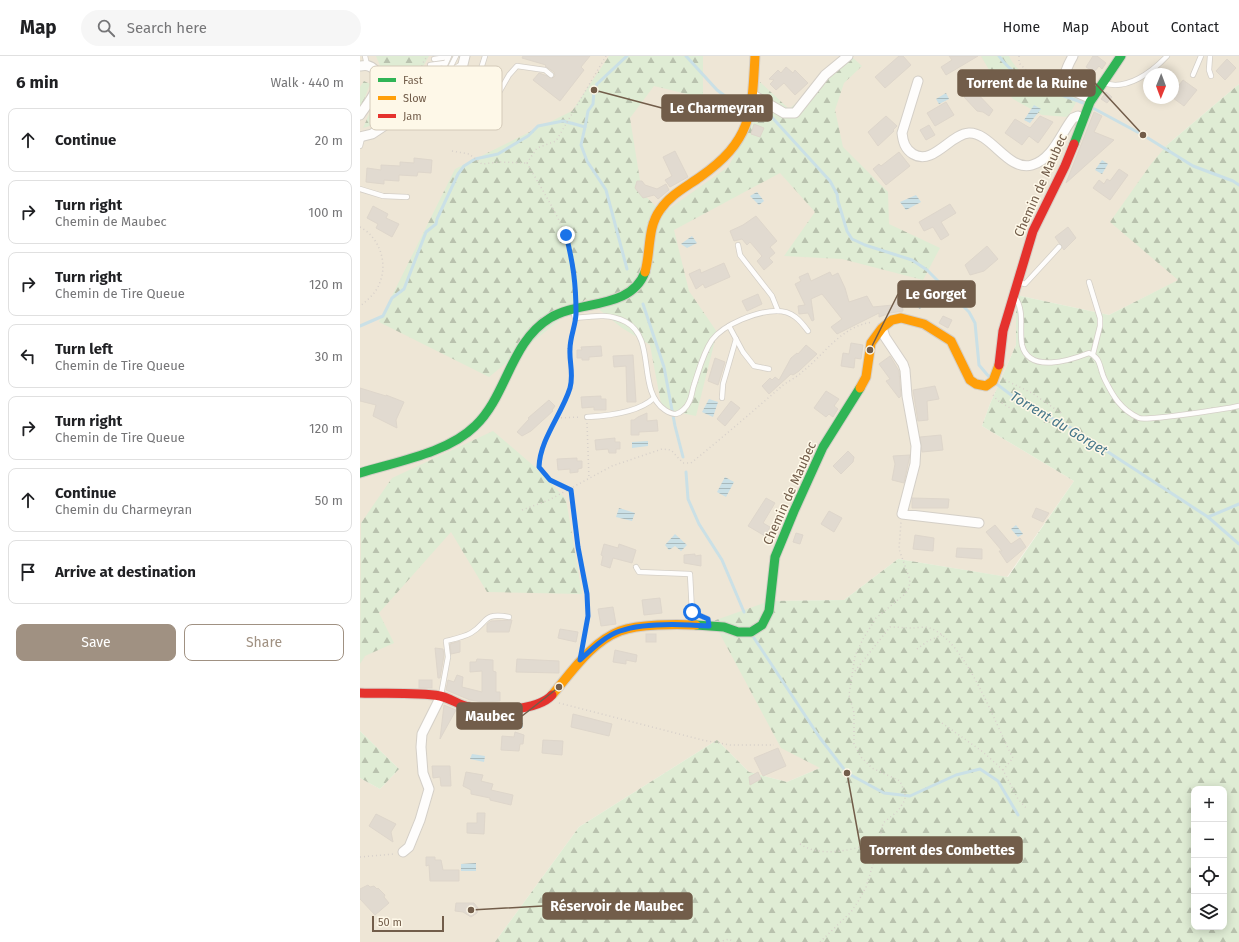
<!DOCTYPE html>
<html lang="en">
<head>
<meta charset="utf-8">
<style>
	body { margin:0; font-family:"Fira Sans",sans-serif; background:#f6f6f6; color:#202124 }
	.controls { position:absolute; right:12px; bottom:12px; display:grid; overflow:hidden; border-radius:8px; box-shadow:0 2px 10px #0003 }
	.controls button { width:36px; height:36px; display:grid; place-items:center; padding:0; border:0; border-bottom:1px solid #e0e0e0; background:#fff; color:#202124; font:20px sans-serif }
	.compass { position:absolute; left:783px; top:12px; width:36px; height:36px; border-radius:50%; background:#fff; box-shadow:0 2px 10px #0003; rotate:181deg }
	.scale { position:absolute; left:12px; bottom:10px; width:72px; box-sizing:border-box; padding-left:4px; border:2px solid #725d4a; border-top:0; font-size:11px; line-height:14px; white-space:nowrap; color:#725d4a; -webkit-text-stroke:3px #fef8e8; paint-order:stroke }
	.stop { position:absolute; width:12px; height:12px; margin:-9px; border:3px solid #1a73e8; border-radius:50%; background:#fff }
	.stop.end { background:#1a73e8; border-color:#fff; box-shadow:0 1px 4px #0008 }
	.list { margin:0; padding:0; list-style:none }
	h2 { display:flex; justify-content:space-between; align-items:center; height:52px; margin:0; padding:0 16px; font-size:17px }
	h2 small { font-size:13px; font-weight:400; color:#757577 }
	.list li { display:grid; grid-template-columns:26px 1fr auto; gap:12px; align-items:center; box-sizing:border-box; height:64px; margin:0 8px 8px; padding:0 8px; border:1px solid #e0e0e0; border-radius:8px }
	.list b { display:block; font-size:15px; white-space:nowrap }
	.list p { margin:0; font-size:13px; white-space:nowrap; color:#757577 }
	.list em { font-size:13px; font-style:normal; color:#757577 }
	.actions { display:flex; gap:8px; padding:12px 16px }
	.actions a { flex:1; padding:9px 0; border:1px solid #a09182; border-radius:8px; text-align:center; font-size:14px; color:#a09182 }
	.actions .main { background:#a09182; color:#fff }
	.icon { flex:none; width:22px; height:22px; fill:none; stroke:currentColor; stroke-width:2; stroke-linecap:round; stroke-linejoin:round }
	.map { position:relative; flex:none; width:879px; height:886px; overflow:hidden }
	header { display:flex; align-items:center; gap:24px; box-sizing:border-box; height:56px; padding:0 20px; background:#fff; border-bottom:1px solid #e0e0e0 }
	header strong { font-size:19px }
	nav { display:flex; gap:22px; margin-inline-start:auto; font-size:14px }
	.search { width:280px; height:36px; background:#f6f6f6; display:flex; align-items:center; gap:10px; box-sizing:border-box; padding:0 14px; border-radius:22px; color:#757577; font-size:15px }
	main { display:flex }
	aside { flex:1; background:#fff }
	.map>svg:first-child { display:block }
	.residential { fill:#eee6d6; fill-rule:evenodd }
	.forest { fill:url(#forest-firs); fill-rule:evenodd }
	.water { fill:url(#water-rules) }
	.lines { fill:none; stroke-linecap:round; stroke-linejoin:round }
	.stream { stroke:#cae0e6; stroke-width:3 }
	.building { fill:#e1dad0; stroke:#ded6cb }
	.lane-casing { stroke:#d4cfc7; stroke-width:6 }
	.street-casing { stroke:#d4cfc7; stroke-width:11 }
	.fast-casing { stroke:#d5cfc7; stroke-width:11 }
	.slow-casing { stroke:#d5cfc7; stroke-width:11 }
	.jam-casing { stroke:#d5cfc7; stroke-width:11 }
	.path { stroke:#d7d0ca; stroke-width:1.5; stroke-dasharray:1 3; stroke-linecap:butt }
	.lane { stroke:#fefdfc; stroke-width:4.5 }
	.street { stroke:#fefdfc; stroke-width:9 }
	.fast { stroke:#30b455; stroke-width:9 }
	.slow { stroke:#ff9f0a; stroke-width:9 }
	.jam { stroke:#e5322d; stroke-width:9 }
	.route { stroke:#1a73e8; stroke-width:5 }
	.labels { text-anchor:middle; stroke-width:3; stroke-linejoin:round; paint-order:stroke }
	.street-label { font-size:13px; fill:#725d4a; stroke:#fef8e8 }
	.water-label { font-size:14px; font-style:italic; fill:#48788b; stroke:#fef8e8 }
	.key { fill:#fef8e8; stroke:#d4cab9; stroke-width:1 }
	.key-label { font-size:11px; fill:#725d4a }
	.leader { fill:none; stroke:#725d4a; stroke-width:1.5 }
	.callout-dot { fill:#725d4a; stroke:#fef8e8; stroke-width:1.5 }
	.callout { fill:#725d4a; stroke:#725d4a; stroke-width:1.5 }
	.callout-label { font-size:14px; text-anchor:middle; font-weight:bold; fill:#fff }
</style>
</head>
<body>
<header>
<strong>Map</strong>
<div class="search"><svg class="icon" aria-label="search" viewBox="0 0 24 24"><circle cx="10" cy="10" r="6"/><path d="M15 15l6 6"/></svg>Search here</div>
<nav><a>Home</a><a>Map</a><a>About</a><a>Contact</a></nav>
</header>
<main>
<aside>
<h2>6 min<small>Walk · 440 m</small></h2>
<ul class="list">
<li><svg class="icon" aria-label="ahead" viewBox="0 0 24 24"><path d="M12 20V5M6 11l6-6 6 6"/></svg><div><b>Continue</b></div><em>20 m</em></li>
<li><svg class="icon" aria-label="right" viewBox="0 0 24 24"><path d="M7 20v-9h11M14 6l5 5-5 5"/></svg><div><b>Turn right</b><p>Chemin de Maubec</p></div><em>100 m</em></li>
<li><svg class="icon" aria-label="right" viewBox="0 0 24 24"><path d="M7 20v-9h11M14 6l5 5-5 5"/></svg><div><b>Turn right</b><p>Chemin de Tire Queue</p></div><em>120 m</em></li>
<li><svg class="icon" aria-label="left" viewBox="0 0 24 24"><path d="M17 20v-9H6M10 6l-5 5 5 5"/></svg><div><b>Turn left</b><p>Chemin de Tire Queue</p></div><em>30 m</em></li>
<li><svg class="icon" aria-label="right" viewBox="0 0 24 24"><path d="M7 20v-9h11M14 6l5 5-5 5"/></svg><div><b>Turn right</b><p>Chemin de Tire Queue</p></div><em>120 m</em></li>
<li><svg class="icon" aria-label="ahead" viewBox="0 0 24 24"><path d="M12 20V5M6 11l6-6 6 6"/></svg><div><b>Continue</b><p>Chemin du Charmeyran</p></div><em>50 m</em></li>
<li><svg class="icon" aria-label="arrive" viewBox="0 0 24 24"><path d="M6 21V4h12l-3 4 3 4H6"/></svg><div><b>Arrive at destination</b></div></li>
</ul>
<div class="actions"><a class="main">Save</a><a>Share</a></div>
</aside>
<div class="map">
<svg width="879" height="886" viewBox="0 0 879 886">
	<defs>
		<pattern id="forest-firs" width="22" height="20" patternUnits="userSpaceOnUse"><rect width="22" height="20" fill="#dfecd4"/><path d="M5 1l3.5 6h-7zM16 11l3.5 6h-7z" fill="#b9c2ae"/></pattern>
		<pattern id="water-rules" width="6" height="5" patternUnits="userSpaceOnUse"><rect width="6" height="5" fill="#cae0e6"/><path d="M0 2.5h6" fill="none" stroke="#a8b9bc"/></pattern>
	</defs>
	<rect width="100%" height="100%" fill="#f5f2e9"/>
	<!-- residential -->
	<path class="residential" d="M0 0H879V28L807 89 819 224 749 259 656 239V289L630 348 622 370 714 425 647 521 538 503 484 544 410 545 460 712 427 726 389 716 357 684 219 771 135 886H0V722L20 733 39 713 0 675ZM789 18H813V42H789Z"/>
	<!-- forest -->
	<g class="forest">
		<polygon points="16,0 69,0 60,16 63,36 36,62 3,72 25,22"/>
		<polygon points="249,0 343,0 343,42 294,30 270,62 282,137 303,157 368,111 394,64 400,26 429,53 492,1 502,10 484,27 475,54 483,91 528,136 529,168 580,192 563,224 482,203 424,200 455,156 420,117 314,174 329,235 357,276 336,360 302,353 290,289 262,272 226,243 129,321 19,266 95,113 212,55"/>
		<path d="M621 0H649C660 25 695 32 719 41L708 61 682 59 653 43 632 19Z"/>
		<polygon points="4,25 10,28 0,55 0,31"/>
		<path d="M879 28V886H135L219 771 357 684 389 716 427 726 460 712 421 692 353 565 410 545 484 544 538 503 648 521 714 425 622 370 630 348 656 289V239L749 259 818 224 750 166 791 108 807 89ZM834 733H864V871H834Z"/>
		<polygon points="133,375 175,411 206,443 222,538 127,536 91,476 19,557 34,587 5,600 0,608 1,467 32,422"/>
		<polygon points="0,675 39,713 20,733 0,722"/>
	</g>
	<!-- water -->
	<g class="water">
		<polygon points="619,26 629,38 624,41 614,30"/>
		<polygon points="586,37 589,43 579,48 576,43"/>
		<polygon points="674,49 681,53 670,67 664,64"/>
		<polygon points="742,104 748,108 742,118 735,114"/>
		<polygon points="397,136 404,145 399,149 390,140"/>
		<polygon points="556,139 561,146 546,154 540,146"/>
		<polygon points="332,180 337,187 327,192 321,188"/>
		<polygon points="551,243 554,243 563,248 560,253 551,247"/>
		<polygon points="349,343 358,346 353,361 342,356"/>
		<polygon points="288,385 288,390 272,392 272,386"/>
		<polygon points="365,421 374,426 366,441 357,436"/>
		<polygon points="259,452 275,457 272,465 256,461"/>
		<polygon points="656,469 663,478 658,481 651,473"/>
		<polygon points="315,478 327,489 321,495 315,490 309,494 305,489"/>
		<polygon points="151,664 163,664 163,672 150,671 149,669"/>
		<polygon points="112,698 125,700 124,706 110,703"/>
		<polygon points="116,807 116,815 101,815 101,808"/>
	</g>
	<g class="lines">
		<!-- stream -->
		<g class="stream">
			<polyline points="326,0 357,34 369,43 388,48"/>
			<path d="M639 0C658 28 696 36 726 48"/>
			<polyline points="394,49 400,51 408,57 470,125 477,138 478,145 487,175 492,183 505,189 552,204 567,214 609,256 615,267 619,309 630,322"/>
			<polyline points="731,51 783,79 833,110 873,125 879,129"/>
			<polyline points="211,67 225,71 228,55 233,48 234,34 237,28 267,0"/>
			<polyline points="225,71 221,89 227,105 246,134 267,213"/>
			<polyline points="283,248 304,311 315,370 323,401"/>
			<polyline points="0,270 23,260 32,242 44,233 66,176 76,168 77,163 98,118 104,110 115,103 138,98 168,80 178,70 203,65 210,67"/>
			<polyline points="634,326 667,351 705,368 848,461 879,488"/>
			<polyline points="326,416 328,443 339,468 362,504 384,556"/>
			<polyline points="848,461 879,448"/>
			<polyline points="394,582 460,682 487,717 524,737 550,740 596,719 620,713 638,725 658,759"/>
		</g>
	</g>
	<!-- building -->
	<g class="building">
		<polygon points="163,0 230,0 221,11 224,14 200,45 173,24 179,17 193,22 195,20 194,16 185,10 186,9 162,2"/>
		<polygon points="539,0 543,0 551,9 525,32 515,21"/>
		<polygon points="589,0 618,0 586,19 581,11 592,4"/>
		<polygon points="733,0 737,0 746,7 742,13 739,10 734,16 726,11"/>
		<polygon points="867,3 876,12 865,24 856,15"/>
		<polygon points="426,11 433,17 435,14 448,27 435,39 424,27 416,34 410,28 414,24 409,23 418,14 421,17"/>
		<polygon points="823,24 837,34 824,50 813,42 813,37"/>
		<polygon points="613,33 633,54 629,60 623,56 617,55 604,41"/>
		<polygon points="746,36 752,41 747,47 741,43"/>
		<polygon points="586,46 594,59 575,70 567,57"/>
		<polygon points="734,56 742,60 734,76 754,84 706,127"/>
		<polygon points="526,60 537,70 533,74 534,75 518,90 508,76"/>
		<polygon points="680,60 693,66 678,87 669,80 662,89 645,77 655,63 670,72"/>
		<polygon points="394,68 404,72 400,81 391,78"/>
		<polygon points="569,69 575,79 566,84 560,74"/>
		<polygon points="315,95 328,121 310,131 305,124 312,120 303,101"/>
		<polygon points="539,96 550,110 526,129 513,113 519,108 521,110"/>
		<polygon points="54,102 72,104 71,117 58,116 57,120 39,119 39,125 24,124 24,128 6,126 7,112 21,114 21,109 40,110 40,106 54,107"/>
		<polygon points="759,113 768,119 750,144 733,132 739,124 744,128 747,123 750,125"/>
		<polygon points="277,125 282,125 285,129 297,133 306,128 309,134 298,143 294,139 283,142 275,132"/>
		<polygon points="590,148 596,157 581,166 589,179 581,184 573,171 564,175 559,166"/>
		<polygon points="13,150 28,158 26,162 39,168 32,181 16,172 18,168 7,162"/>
		<polygon points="396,160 417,185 410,191 415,197 409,202 413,206 404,214 397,205 402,200 390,186 387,189 382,183 374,185 370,175 383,169"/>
		<polygon points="708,171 716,182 704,194 695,181"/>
		<polygon points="627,190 638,203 624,215 610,219 605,209"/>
		<polygon points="364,207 370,221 345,232 343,228 336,233 329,218 340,213 341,217"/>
		<polygon points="470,216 472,220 478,217 485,232 489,246 507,240 513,251 533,249 541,237 543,255 530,257 519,261 519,257 477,278 471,271 482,263 462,238 451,243 454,264 452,265 448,257 439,258 438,250 445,249 435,228 441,225 439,221 448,217 451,225"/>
		<polygon points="398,238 402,248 387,255 382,245"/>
		<polygon points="583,260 592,264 588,272 579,267"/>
		<polygon points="491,287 503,289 501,303 495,302 494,312 481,310 483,297 489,298"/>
		<polygon points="446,289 457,298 439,315 433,319 431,318 409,338 402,330 410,322 412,324 415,321 419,324 431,302 437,297 438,298"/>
		<polygon points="241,290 242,300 229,301 229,304 222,304 222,302 217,302 217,294 222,294 221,291"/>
		<polygon points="273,299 276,346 267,346 266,310 254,311 253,300"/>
		<polygon points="530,300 539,315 541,340 539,342 526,325 530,323 519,308"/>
		<polygon points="355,302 365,306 358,329 348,325"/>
		<polygon points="575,330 579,343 567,345 568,364 558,365 553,334"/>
		<polygon points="0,332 26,340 26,339 44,346 36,364 37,372 13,360 16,349 0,345"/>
		<polygon points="466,335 479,343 474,350 478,353 473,361 469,358 466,361 454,352"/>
		<polygon points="241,340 241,343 246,343 246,354 234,354 234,351 222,352 221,341"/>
		<polygon points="189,344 195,350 192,354 193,355 171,375 162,380 157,376 169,363 168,362"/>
		<polygon points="371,345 380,352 365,370 357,363"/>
		<polygon points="287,357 287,365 297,364 298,375 279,376 279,379 271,379 271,364 274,364 278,361"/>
		<polygon points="581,379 583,394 562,396 560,381"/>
		<polygon points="255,382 255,386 260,386 260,393 256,393 256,397 249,397 248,393 236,394 235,384"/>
		<polygon points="488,395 494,401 493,406 481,418 473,410"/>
		<polygon points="550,399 544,427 532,424 535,408 533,400"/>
		<polygon points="217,402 217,405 222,405 222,412 218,413 218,416 210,417 210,413 198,414 197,403"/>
		<polygon points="406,442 415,447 403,467 410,471 405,480 388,470"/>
		<polygon points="552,442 589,443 588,452 552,452"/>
		<polygon points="676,452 689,457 683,466 672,461"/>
		<polygon points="469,455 482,462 474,476 461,468"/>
		<polygon points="635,469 651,488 660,482 666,491 647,507 639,495 642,495 626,476"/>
		<polygon points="436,477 443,479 440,488 433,486"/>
		<polygon points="555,479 574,482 573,495 553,493"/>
		<polygon points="244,488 258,492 259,488 276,494 272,507 253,502 250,512 241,509 243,500 241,499"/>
		<polygon points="597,492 622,493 622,503 596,501"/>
		<polygon points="335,498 335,500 341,499 341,510 324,507 324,499"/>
		<polygon points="300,542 302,557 284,559 282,544"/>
		<polygon points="253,551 256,568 241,570 238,553"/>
		<polygon points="152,564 149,576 127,576 127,568 131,565"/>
		<polygon points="200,573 218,576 216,586 198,582"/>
		<rect x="286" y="578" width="10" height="8"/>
		<polygon points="100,585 100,596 91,598 90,588"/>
		<polygon points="75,592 83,593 84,599 80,622 78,622"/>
		<polygon points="255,594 277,599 276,606 266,604 266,608 253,606"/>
		<polygon points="117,603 133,604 133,615 136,616 136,636 140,636 140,645 123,646 110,644 86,634 88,624 94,626 97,619 103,621 102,631 122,636 122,615 110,616 110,606 116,606"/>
		<polygon points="157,603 199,605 199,617 156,616"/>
		<rect x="59" y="624" width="13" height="8"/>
		<polygon points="84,649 96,654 80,683"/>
		<polygon points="213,658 252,668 249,680 211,671"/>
		<polygon points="155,676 164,679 163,688 160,688 159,695 141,694 142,680 154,681"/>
		<polygon points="183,684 203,685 202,699 182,697"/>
		<polygon points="418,692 426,710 403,720 394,702"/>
		<polygon points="72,710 90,710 91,730 81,730 80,721 73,722"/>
		<polygon points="106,716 123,719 121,725 133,728 131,734 153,739 151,749 130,744 130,742 111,738 111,734 103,730"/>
		<polygon points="398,716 401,723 390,729 389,721"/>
		<polygon points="117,757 125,757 124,778 107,777 107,767 117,767"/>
		<polygon points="16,758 36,768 31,776 33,786 9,770"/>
		<polygon points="66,801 75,801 75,804 81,804 83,814 99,814 99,825 70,825 69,809 66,810"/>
		<polygon points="8,829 10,831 14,830 17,833 18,832 25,839 24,841 29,847 15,859 0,843 0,833"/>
		<polygon points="96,847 114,847 118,852 117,857 111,861 103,856 95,855"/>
	</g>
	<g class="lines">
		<defs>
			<g id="lane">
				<polyline points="5,0 7,9"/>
				<polyline points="850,0 849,14 851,20"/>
				<polyline points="74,3 88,1"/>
				<polyline points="70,9 85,7"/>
				<polyline points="70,14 83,13"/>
				<polyline points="70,19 81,18"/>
				<polyline points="833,19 841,0"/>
				<polyline points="71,24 81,23"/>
				<polyline points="83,26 96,0"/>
				<path d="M744 27C767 35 792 16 807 0"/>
				<polyline points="71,29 82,28"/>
				<polyline points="84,30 95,12 102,8"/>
				<polyline points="84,34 81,18 89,0"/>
				<polyline points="99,45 117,56 137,40 149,19 157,10 185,14 191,19"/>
				<polyline points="59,48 69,56 74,57 106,42 115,32 125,0"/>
				<polyline points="0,90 2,82"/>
				<polyline points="0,133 23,140 47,141"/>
				<polyline points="378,189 380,199 412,240 418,255"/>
				<polyline points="658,226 665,228 699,191"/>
				<polyline points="729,226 740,262 740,270 733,298"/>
				<path d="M655 241C665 255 659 273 662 289 669 318 711 304 729 297 742 302 739 313 745 324 753 340 761 354 779 362 786 365 866 353 879 350"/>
				<path d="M213 254 215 262C233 260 250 257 266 266 297 283 276 334 305 354 308 356 312 358 316 358 321 357 327 351 329 346 332 341 332 334 334 329 339 314 343 297 352 284 364 268 397 255 417 255 432 255 440 264 448 275"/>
				<polyline points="369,270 383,296 394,310 409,313"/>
				<polyline points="362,342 363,328 376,283"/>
				<path d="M227 361C247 360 279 356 294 342"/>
				<polyline points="276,511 279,516 330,518 332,556 348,563 349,570"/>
				<path d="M81 639 88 601 86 585C94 583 104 581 111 577 128 567 122 556 149 561"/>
			</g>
			<g id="street">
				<path d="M713 0C697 28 705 32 732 43"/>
				<path d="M0 10C6 9 10 9 15 14 26 27 7 48 0 59"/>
				<path d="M558 25 542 77C543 86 545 93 553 98 573 110 590 78 609 77 631 76 648 116 672 109 693 103 701 77 713 62L718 60 723 63"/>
				<polyline points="393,39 424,57 435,57 465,19 488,0"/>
				<polyline points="0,81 12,78 57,48 95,28 99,25 105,0"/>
				<polyline points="522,272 525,281 543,308 545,314 547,340 556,390 555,408 542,458 619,467"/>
				<polyline points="43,796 49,791 60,764 69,733 63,717 61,691 62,678 81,640"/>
			</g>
			<g id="fast">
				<polyline points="714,88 730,46 761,0"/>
				<path d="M0 417C35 406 88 397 115 370 147 340 150 286 190 262 219 244 271 254 285 216"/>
				<polyline points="336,569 364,571 378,576 391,576 402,569 409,555 415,501 434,455 463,391 500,332"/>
			</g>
			<g id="slow">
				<path d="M285 216C291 195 287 172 300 154 310 139 326 131 340 121 391 85 392 59 395 0"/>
				<polyline points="500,332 506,321 511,287 522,272 532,264 541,262 564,268 591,285 610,324 616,328 626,330 633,325 639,309"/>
				<path d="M192 639C211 617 231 586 260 575 279 568 316 568 336 569"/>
			</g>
			<g id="jam">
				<polyline points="639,309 643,275 673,175 705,110 714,88"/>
				<path d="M0 637C24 638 57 636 80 640 90 642 99 649 109 651 128 657 178 655 192 639"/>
			</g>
		</defs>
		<!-- lane casing -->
		<use href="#lane" class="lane-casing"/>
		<!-- street casing -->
		<use href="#street" class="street-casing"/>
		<!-- fast casing -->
		<use href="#fast" class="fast-casing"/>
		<!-- slow casing -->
		<use href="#slow" class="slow-casing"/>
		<!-- jam casing -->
		<use href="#jam" class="jam-casing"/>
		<!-- path -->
		<g class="path">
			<polyline points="659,0 659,7 668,16 698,29"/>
			<path d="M63 34C61 22 58 11 67 1"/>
			<polyline points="10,60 27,56"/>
			<polyline points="92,95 109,98 122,108 140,106 167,107"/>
			<path d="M167 107C187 143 214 181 216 224 216 230 215 236 215 242"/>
			<polyline points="167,107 177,92 196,85 246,0"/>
			<path d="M0 171C19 181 28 206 20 226 17 236 8 244 0 250"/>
			<path d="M214 268C211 276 209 286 209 295 210 308 213 319 210 331 203 358 180 383 179 411L190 424 211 434C213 453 215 473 218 492 224 526 232 550 224 586"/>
			<polyline points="645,324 672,337 701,357"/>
			<polyline points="633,339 637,344 655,355"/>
			<polyline points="197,362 221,361"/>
			<polyline points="227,367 229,423"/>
			<path d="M162 454 189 444 252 410 302 393 311 394 323 407H331C362 382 392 356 422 330 428 325 436 322 442 316 465 298 481 270 513 266"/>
			<polyline points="557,593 568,585 582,579"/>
			<path d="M495 615 530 571C537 571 544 572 552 572 557 572 565 570 570 572 606 585 635 668 653 702L643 714 658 743 667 753"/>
			<polyline points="199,647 342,684 370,689 414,689"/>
			<polyline points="582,667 623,696 643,714"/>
			<path d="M440 788C463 803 496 793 520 785"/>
			<polyline points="0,801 34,798"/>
			<polyline points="359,886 369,883 374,886"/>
			<polyline points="460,886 491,856 499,844 506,831 518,792 523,767 538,755 545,744 545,737 540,725 512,712 501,701 494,688 494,657 489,639 495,600 503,583 516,562 545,538 549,532 550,524 539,493 541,466"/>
		</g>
		<!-- lane -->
		<use href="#lane" class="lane"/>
		<!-- street -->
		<use href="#street" class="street"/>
		<!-- fast -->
		<use href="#fast" class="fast"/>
		<!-- slow -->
		<use href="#slow" class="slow"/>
		<!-- jam -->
		<use href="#jam" class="jam"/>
	</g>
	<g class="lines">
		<!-- route -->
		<path class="route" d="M206 179C213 207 216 227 216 257 216 269 210 280 210 293 209 306 214 318 210 332 202 358 180 383 179 411L190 424 211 434 218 491 227 538 228 560 220 604C232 593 245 580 260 575 285 566 323 568 349 570L348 563 332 556"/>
	</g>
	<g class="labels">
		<!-- street labels -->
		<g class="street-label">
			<text transform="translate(680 129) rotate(-66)" y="5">Chemin de Maubec</text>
			<text transform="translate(429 437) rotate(-66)" y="5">Chemin de Maubec</text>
		</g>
		<!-- water labels -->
		<g class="water-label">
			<text transform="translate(699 367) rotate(31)" y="5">Torrent du Gorget</text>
		</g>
	</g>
	<!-- legend -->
	<rect x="10" y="10" width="132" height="64" rx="6" class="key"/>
	<rect x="18" y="22" width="18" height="4" fill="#30b455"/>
	<rect x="18" y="40" width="18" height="4" fill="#ff9f0a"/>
	<rect x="18" y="58" width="18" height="4" fill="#e5322d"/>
	<g class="key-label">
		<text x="43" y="28">Fast</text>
		<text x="43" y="46">Slow</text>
		<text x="43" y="64">Jam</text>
	</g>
	<!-- callouts -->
	<path class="leader" d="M783 79L735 27M234 34L302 52M510 294L538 238M199 631L162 660M487 717L501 794M111 854L183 850"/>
	<g class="callout-dot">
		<circle cx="783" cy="79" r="4"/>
		<circle cx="234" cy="34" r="4"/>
		<circle cx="510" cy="294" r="4"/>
		<circle cx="199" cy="631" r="4"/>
		<circle cx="487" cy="717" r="4"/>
		<circle cx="111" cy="854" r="4"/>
	</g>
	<g class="callout">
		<rect x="598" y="14" width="137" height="26" rx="4"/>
		<rect x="302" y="39" width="110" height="26" rx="4"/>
		<rect x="538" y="225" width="77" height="26" rx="4"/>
		<rect x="97" y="647" width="65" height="26" rx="4"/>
		<rect x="501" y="781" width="161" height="26" rx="4"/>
		<rect x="183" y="837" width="149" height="26" rx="4"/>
	</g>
	<g class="callout-label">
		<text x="667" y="32">Torrent de la Ruine</text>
		<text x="357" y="57">Le Charmeyran</text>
		<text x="576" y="243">Le Gorget</text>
		<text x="130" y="665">Maubec</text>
		<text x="582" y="799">Torrent des Combettes</text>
		<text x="257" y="855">Réservoir de Maubec</text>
	</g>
</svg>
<div class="controls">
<button>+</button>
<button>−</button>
<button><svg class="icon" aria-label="locate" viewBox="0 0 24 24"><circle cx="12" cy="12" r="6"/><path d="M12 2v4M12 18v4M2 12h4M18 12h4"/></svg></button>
<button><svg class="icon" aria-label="layers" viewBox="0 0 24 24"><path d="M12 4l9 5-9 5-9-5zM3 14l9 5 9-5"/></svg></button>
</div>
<svg class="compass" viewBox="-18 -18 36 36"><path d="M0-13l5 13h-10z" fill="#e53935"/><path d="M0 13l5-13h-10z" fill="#757577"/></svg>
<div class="scale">50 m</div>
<div class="stop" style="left:332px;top:556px"></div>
<div class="stop end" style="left:206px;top:179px"></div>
</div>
</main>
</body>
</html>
